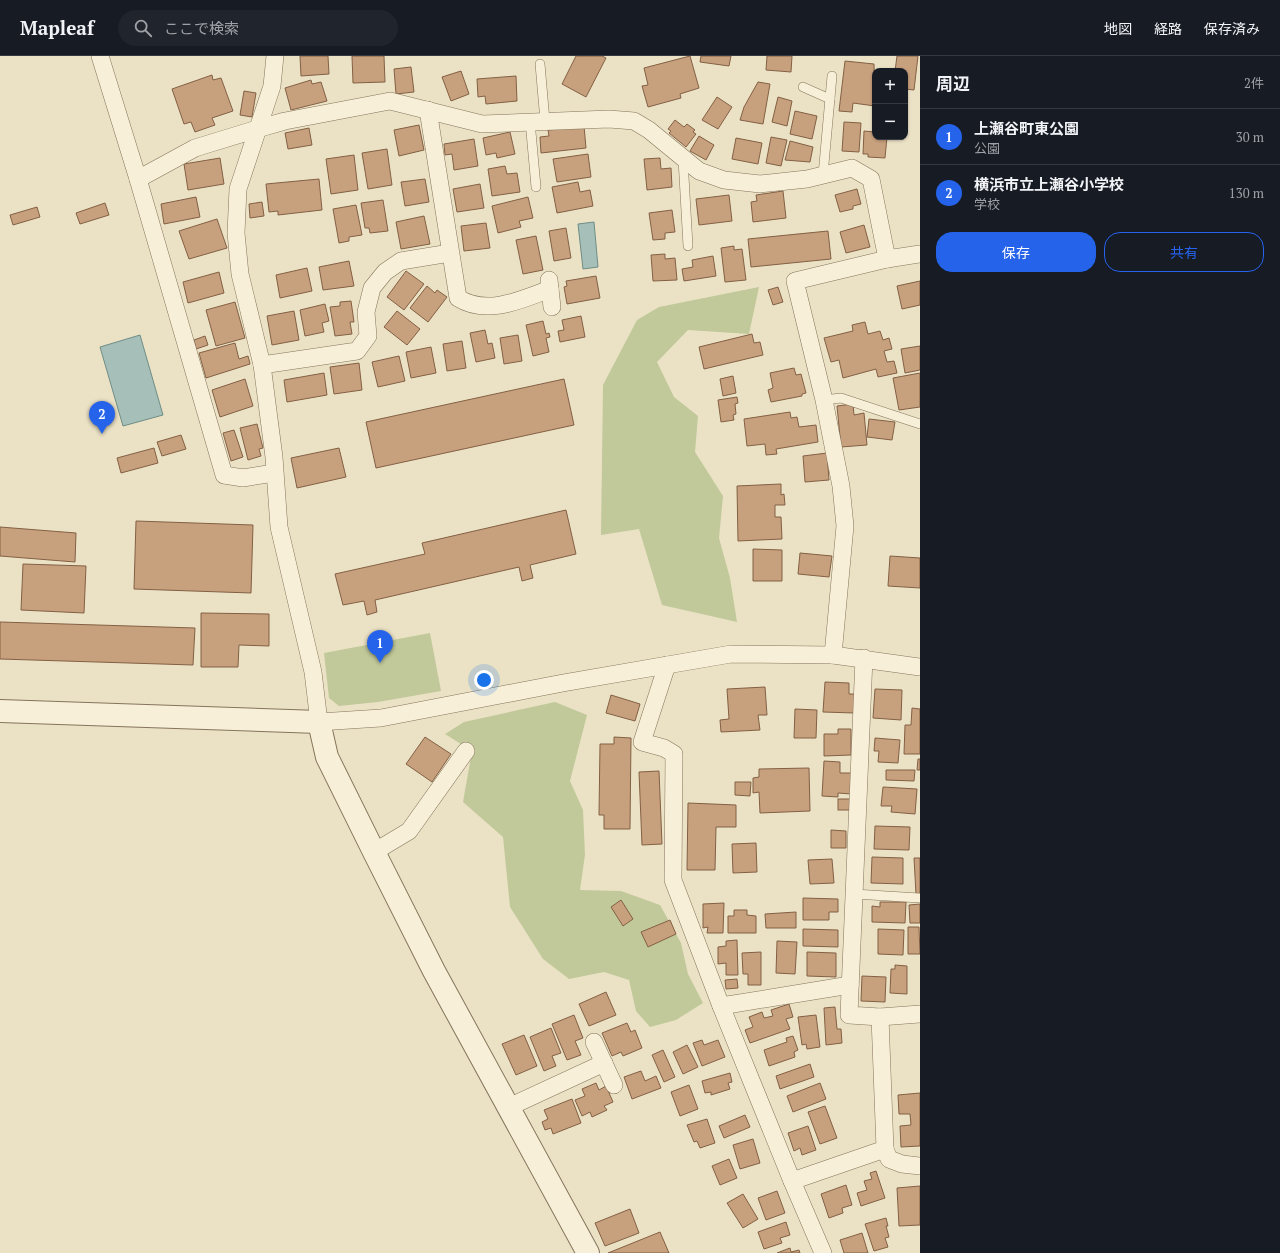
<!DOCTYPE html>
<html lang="ja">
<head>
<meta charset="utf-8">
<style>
	body { margin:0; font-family:"PT Serif","Noto Sans JP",serif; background:#20242c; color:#f1f3f6 }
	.controls { position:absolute; right:12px; top:12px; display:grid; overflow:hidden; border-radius:8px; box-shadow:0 1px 3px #0004 }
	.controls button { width:36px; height:36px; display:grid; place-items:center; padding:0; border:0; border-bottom:1px solid #363941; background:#171b24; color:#f1f3f6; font:20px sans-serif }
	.you { position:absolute; left:484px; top:624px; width:14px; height:14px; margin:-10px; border:3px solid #fff; border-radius:50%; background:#1a73e8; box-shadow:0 0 0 6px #1a73e833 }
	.badge { display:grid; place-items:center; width:26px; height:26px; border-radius:50%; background:#2563eb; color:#fff; font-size:13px; font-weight:700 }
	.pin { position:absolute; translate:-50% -33px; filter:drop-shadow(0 1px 2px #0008) }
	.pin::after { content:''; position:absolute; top:21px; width:14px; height:12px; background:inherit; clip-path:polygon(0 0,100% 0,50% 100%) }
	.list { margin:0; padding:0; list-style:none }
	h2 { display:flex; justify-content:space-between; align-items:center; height:52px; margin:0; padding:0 16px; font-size:17px }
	h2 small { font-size:13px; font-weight:400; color:#9ea1a6 }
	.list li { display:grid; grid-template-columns:26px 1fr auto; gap:12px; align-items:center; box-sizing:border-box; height:56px; padding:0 16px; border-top:1px solid #363941 }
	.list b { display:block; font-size:15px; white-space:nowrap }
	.list p { margin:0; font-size:13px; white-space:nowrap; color:#9ea1a6 }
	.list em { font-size:13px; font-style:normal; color:#9ea1a6 }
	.actions { display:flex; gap:8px; padding:12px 16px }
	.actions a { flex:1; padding:9px 0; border:1px solid #2563eb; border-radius:16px; text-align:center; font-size:14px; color:#2563eb }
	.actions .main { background:#2563eb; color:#fff }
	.icon { flex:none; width:22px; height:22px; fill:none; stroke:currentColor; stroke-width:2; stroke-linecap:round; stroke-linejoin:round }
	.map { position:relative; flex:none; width:920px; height:1197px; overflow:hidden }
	header { display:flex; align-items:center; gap:24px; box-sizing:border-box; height:56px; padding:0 20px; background:#171b24; border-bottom:1px solid #363941 }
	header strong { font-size:19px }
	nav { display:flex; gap:22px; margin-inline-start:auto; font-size:14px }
	.search { width:280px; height:36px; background:#20242c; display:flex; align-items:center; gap:10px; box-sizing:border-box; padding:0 14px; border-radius:22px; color:#9ea1a6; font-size:15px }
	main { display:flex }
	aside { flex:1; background:#171b24 }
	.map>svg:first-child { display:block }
	.green { fill:#c1c99a }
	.water { fill:#a6bfb9; stroke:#6e8d86 }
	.building { fill:#c7a07d; stroke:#836044 }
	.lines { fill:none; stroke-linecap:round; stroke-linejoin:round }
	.service-casing { stroke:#85745c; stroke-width:10 }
	.minor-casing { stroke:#85745c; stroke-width:18 }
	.tertiary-casing { stroke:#85745c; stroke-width:24 }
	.service { stroke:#f7efd8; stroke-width:9 }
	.minor { stroke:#f7efd8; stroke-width:17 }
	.tertiary { stroke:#f7efd8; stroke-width:22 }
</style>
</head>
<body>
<header>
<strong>Mapleaf</strong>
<div class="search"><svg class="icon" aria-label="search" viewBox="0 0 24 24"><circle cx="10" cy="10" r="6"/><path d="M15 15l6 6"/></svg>ここで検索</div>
<nav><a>地図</a><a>経路</a><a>保存済み</a></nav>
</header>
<main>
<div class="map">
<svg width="920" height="1197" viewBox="0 0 920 1197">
	<rect width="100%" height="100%" fill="#ebe2c5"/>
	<!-- green -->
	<g class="green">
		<polygon points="759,231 749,278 688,274 657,306 674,341 698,360 695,396 723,440 719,482 730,522 737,566 662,549 639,473 601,479 603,329 637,264 659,251"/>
		<polygon points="430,577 441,635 378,646 339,650 329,642 324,597"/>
		<polygon points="555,646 587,659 570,725 583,754 585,799 580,834 621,835 660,849 681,887 688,918 703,947 676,964 650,971 636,955 629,924 604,916 569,923 543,903 510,851 503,781 463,746 472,695 445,678 464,666"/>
	</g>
	<!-- water -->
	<g class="water">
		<polygon points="594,166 598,211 583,213 578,168"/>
		<polygon points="140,279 163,359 123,370 100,291"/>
	</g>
	<!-- building -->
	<g class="building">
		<polygon points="300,0 328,0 329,18 301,20"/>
		<polygon points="352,0 384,0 385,26 353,27"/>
		<polygon points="576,0 602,0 606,2 586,41 562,28"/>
		<polygon points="690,0 699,32 680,38 681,42 648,51 642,30 648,29 644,12"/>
		<polygon points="701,0 731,0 729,10 700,6"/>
		<polygon points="767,0 792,0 791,16 766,14"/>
		<polygon points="897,0 918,0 914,34 905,33 905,15 895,15"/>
		<polygon points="845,5 874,8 875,50 853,47 852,56 839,55"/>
		<polygon points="411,11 414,36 396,38 394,13"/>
		<polygon points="461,15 469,38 451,45 442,21"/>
		<polygon points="212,19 213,24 221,22 233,55 212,62 215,69 195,76 191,66 184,68 172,33"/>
		<polygon points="516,20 517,45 486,48 485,40 478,41 477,23"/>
		<polygon points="311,24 312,28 321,26 327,45 291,54 285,32"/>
		<polygon points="758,26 770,28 763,68 740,64 744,51"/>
		<polygon points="244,35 256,37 252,61 240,59"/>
		<polygon points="717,41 732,51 718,73 702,64"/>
		<polygon points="778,41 792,45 787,70 772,66"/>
		<polygon points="795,55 817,60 812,83 790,78"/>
		<polygon points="675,64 684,71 687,68 695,74 693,76 696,78 686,91 669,77 671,75 668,73"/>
		<polygon points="844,66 861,67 859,96 842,95"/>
		<polygon points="419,69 424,94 399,100 394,74"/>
		<polygon points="584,70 586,92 541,97 540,81 549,80 548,74"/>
		<polygon points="309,72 312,89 288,93 285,77"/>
		<polygon points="864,75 875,76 875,81 887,81 885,102 868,101 868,98 863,98"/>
		<polygon points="510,76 515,98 497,102 496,97 486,99 483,82"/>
		<polygon points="699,80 714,89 706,104 690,95"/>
		<polygon points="771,81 787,84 781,110 766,107"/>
		<polygon points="736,82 762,87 758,108 732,103"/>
		<polygon points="474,83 478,110 454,114 452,98 445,99 444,88"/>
		<polygon points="790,85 813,91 810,106 785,104"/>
		<polygon points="387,93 392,129 368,133 362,97"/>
		<polygon points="588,98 591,121 557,126 553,103"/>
		<polygon points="354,99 358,134 331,138 326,103"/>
		<polygon points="220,102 224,128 188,134 184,108"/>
		<polygon points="660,102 661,113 671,112 672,131 647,134 644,103"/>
		<polygon points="505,110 507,118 517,117 520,136 492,140 488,113"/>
		<polygon points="319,123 322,154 278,159 278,155 269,156 266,128"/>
		<polygon points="425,123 429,146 405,150 401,126"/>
		<polygon points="578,126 580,136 590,134 593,150 557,157 552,131"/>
		<polygon points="480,128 484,152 457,156 453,133"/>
		<polygon points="857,133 861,148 853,150 853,153 840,156 835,139"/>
		<polygon points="783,135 786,162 753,166 751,146 757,145 756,139"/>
		<polygon points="729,139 732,165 699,169 696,143"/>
		<polygon points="196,141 200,161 164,168 161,148"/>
		<polygon points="528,141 533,162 519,165 521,171 498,177 492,150"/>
		<polygon points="383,144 388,175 370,177 369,172 365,172 361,147"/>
		<polygon points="262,146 264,160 250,162 249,148"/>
		<polygon points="105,147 109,159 80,168 76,157"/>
		<polygon points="356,149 362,179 349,181 349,185 339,187 333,153"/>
		<polygon points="37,151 40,161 13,169 10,159"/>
		<polygon points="672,154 675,176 665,177 665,183 653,184 649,157"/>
		<polygon points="424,160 430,188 401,193 396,166"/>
		<polygon points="217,163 227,192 189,203 179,175"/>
		<polygon points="486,167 490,192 464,195 461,170"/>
		<polygon points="864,169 870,191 846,197 840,176"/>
		<polygon points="566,172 571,202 554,205 549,175"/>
		<polygon points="828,175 831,203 751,211 748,183"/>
		<polygon points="536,180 543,214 523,218 516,184"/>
		<polygon points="734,190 734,194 742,193 746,224 725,226 721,192"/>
		<polygon points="665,198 665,203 675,202 677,224 653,225 651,199"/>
		<polygon points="713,200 716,220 684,225 682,213 693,211 692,204"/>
		<polygon points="349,205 354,230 323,234 319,211"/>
		<polygon points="307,212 312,235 280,242 276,219"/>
		<polygon points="406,215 424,228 404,254 387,241"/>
		<polygon points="219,216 224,237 188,247 183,226"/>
		<polygon points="596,220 600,242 567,248 564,231 567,230 566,225"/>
		<polygon points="920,225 920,249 902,253 897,230"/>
		<polygon points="427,230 435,237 437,234 447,241 428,266 410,252"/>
		<polygon points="778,231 783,246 773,249 768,234"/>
		<polygon points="351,245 354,266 350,266 352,278 335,280 330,251 340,250 340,246"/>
		<polygon points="235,246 245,282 216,290 206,254"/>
		<polygon points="325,248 329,265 322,267 324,276 305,280 300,254"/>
		<polygon points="294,255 299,284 272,289 267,260"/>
		<polygon points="397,255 420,273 407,289 384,271"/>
		<polygon points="581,260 585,281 560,286 558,275 564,274 562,264"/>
		<polygon points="543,265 546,278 549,277 550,281 546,282 549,296 533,300 526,269"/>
		<polygon points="865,266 868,278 880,275 883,284 889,282 892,293 884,295 887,306 894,305 897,317 878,321 876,313 843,322 839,304 831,306 824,282 853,275 852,269"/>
		<polygon points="485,274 488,288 492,287 495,302 476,306 470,277"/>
		<polygon points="752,278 754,287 760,286 763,299 704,313 699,291"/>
		<polygon points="518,279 522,305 504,308 500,282"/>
		<polygon points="205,280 208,289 196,293 194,284"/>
		<polygon points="462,285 466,312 447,315 443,288"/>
		<polygon points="235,287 239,303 248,300 250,308 206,322 199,297"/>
		<polygon points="920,290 920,314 905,317 901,293"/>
		<polygon points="431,291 436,317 411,322 406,296"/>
		<polygon points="399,300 405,325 378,331 372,306"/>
		<polygon points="359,307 362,334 334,338 330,311"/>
		<polygon points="794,312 796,319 801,318 806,337 802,338 802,340 771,346 768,334 773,332 770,317"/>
		<polygon points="324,317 327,339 287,346 284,324"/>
		<polygon points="920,317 920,351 899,354 893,322"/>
		<polygon points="733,320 736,337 723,340 720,323"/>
		<polygon points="245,323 253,350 220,361 212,334"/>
		<polygon points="564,323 574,369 376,412 366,366"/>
		<polygon points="737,341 738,347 735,348 736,358 733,359 734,364 721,366 718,344"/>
		<polygon points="853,348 854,359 864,357 867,389 841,391 837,350"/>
		<polygon points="790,356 791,362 797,361 799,371 816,369 818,386 776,393 777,398 766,399 765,388 747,390 744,363"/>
		<polygon points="869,363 895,366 892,384 867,381"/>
		<polygon points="257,368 263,392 259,393 261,400 248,404 240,372"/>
		<polygon points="234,374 243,401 231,405 223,377"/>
		<polygon points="181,379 186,393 162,400 157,386"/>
		<polygon points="154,392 158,407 121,417 117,402"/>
		<polygon points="339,392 346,421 297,432 291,402"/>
		<polygon points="827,397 829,424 805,426 803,400"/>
		<polygon points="781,428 781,439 784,438 785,449 775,449 775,461 781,461 782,483 738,485 737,430"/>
		<polygon points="566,454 576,498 530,509 533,522 522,525 519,511 375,544 377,556 367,559 364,545 343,549 335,518 425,498 422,487"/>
		<polygon points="136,465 253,469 251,537 134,533"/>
		<polygon points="0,471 76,477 75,506 0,500"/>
		<polygon points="753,493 782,494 782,525 753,525"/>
		<polygon points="800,497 832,500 829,521 798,518"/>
		<polygon points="890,500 920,502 920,532 888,530"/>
		<polygon points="23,508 86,510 84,557 21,554"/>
		<polygon points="201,557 269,558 269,590 239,589 238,611 201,611"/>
		<polygon points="0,566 195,572 193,609 0,603"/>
		<polygon points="825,626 849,627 849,638 855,638 854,657 823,656"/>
		<polygon points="765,631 767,659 758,659 760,674 721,676 720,664 729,663 727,633"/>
		<polygon points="875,633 902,634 901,664 873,662"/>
		<polygon points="611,639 640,648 635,665 606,657"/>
		<polygon points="912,652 920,653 920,698 904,698 905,669 911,669"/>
		<polygon points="795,653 817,654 816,682 794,682"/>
		<polygon points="838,673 851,673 851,699 824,700 824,678 838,678"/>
		<polygon points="425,681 451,698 432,726 406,708"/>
		<polygon points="614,681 631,682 630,773 604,773 604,759 599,759 600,688 614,688"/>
		<polygon points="875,682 900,684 898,707 878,706 879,695 874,695"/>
		<polygon points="918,703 920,703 920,714 917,714"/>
		<polygon points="824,705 840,706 840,717 852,717 851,738 838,737 838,741 822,740"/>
		<polygon points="809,712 810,755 760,757 759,736 753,737 753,722 759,721 759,713"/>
		<polygon points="886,714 915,714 914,725 886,724"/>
		<polygon points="659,715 662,788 642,789 639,716"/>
		<polygon points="735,726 751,726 750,740 735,739"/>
		<polygon points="883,731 917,733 915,758 891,756 892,750 881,750"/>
		<rect x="838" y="743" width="12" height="11"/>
		<polygon points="688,747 736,749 736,771 716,771 715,814 687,814"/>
		<polygon points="875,770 910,771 909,794 874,793"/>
		<polygon points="831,774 846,775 846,792 831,792"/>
		<polygon points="756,787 757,816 733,817 732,788"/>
		<polygon points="872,801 903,802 903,828 871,827"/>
		<polygon points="914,802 920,802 920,837 916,838"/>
		<polygon points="832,803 834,827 810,828 808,804"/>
		<polygon points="803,842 838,843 838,856 829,856 829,864 803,864"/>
		<polygon points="621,844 633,863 623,870 611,851"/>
		<polygon points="880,846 906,846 905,867 872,866 872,850 880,851"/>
		<polygon points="724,847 723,877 707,877 708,871 703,872 703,848"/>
		<polygon points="920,848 920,867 910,867 909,849"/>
		<polygon points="734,854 747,854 747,859 756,860 756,877 728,877 728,860 734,860"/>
		<polygon points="796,856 796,872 766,872 765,858"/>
		<polygon points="670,864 676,878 648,891 641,876"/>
		<polygon points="908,871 919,871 920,898 908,898"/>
		<polygon points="803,873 838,874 838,891 803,890"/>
		<polygon points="878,873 904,874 903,899 878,898"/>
		<polygon points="737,884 738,919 726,919 726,907 718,908 718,891 726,890 726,885"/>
		<polygon points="777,885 797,886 795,918 776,917"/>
		<polygon points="761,896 761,929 748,929 748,918 743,918 742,897"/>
		<polygon points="807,896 836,897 836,921 807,920"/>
		<polygon points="895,909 907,910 907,938 890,937 891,913 895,913"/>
		<polygon points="862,920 886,921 885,946 861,945"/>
		<polygon points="737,923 738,932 726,933 725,924"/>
		<polygon points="606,936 616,959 589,970 579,948"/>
		<polygon points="789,948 793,961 786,963 790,973 750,987 745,974 753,971 749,961 762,956 764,962 773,960 771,954"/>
		<polygon points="835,951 837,973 841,973 842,987 826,989 824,952"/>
		<polygon points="574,959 583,982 575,985 581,999 567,1004 552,968"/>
		<polygon points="816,959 820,991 807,993 806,988 802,989 798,961"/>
		<polygon points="627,967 631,976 635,974 642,992 623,1000 621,996 612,1000 602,977"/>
		<polygon points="551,972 561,997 552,1000 556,1010 544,1015 530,981"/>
		<polygon points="524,979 537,1010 516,1019 502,988"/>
		<polygon points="793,980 798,994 794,996 795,1001 769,1010 764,994 787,986 786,982"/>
		<polygon points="702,984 704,989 718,984 725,1001 702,1010 693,987"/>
		<polygon points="687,989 698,1011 683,1018 673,996"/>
		<polygon points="663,994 675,1021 664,1026 652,999"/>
		<polygon points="810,1008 814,1021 780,1033 776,1020"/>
		<polygon points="641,1015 645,1025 656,1020 661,1032 632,1043 624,1021"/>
		<polygon points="730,1017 732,1026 728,1027 730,1033 711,1039 711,1036 705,1037 702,1025"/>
		<polygon points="596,1027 599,1034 606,1030 613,1046 604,1050 607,1054 592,1061 590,1056 582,1060 575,1044 585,1040 582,1033"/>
		<polygon points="820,1027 826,1043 793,1056 787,1040"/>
		<polygon points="689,1029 698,1053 680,1060 671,1036"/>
		<polygon points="920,1037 920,1090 901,1091 900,1070 911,1069 910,1058 899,1058 898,1039"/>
		<polygon points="572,1043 581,1067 553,1078 551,1072 545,1074 542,1066 548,1063 544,1054"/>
		<polygon points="825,1050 837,1082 820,1088 808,1056"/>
		<polygon points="745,1059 750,1071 724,1082 719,1070"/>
		<polygon points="707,1063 715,1087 700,1092 697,1085 694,1086 687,1069"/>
		<polygon points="808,1070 816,1094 802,1099 800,1092 794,1095 788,1077"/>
		<polygon points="753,1083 760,1107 740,1113 733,1089"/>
		<polygon points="729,1103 737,1122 720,1129 712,1110"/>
		<polygon points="876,1115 885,1142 861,1150 857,1137 867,1134 864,1125 872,1123 870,1117"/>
		<polygon points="846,1129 852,1149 842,1152 843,1157 829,1162 821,1138"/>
		<polygon points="920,1130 920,1169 899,1170 897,1132"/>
		<polygon points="777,1135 785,1157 766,1164 758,1142"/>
		<polygon points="743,1138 758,1163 743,1172 727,1147"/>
		<polygon points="630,1153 639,1177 605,1190 595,1167"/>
		<polygon points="886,1162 888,1170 886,1170 889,1181 885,1182 888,1191 874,1195 865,1168"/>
		<polygon points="786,1166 790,1179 780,1182 782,1187 764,1193 758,1176"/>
		<polygon points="660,1176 669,1197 608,1197"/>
		<polygon points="862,1177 868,1197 844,1197 840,1184"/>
		<polygon points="790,1192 791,1196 799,1194 800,1197 777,1197"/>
	</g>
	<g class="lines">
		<defs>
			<g id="service">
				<polyline points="540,8 545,65"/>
				<polyline points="803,31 830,43"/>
				<polyline points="530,65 536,131"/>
				<polyline points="683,103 688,190"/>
				<polyline points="823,119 832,20"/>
				<polyline points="824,344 841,342 920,368"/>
				<polyline points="854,838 920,842"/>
			</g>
			<g id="minor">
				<polyline points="100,0 138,123 224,419 243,422 274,417"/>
				<polyline points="275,0 272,30 238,133 236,177 240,218 262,309 274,401 279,471 313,616 319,666 381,662 563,627 731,598 833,599 920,611"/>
				<path d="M428 54 458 242C487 260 521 244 550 233"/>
				<polyline points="138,123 195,92 257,73 285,65 390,45 482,68 609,63 634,65 649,74 699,115 724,124 760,128 807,123 852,112 871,123 887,203 920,198"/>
				<polyline points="549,224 552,251"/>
				<polyline points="262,309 357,295 368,280 366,256 372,232 385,216 401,205 450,197"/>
				<polyline points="833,599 845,470 841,430 824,344 795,225 887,203"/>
				<polyline points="864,602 849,959 880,961 920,958"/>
				<polyline points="667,609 642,686 664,692 674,698 673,824 721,950 792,1125 885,1093 880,961"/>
				<polyline points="374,796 409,775 466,695"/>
				<polyline points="721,950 850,929"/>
				<polyline points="594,986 614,1029"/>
				<polyline points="509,1051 604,1007"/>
				<polyline points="885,1093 889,1103 902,1108 920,1110"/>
				<polyline points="792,1125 823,1197"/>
			</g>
			<polyline id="tertiary" points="0,655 319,666 327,701 374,796 434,915 588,1197"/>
		</defs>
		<!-- service casing -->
		<use href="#service" class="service-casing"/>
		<!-- minor casing -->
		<use href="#minor" class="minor-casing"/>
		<!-- tertiary casing -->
		<use href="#tertiary" class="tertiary-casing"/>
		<!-- service -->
		<use href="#service" class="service"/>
		<!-- minor -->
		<use href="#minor" class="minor"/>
		<!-- tertiary -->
		<use href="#tertiary" class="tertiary"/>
	</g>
</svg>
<div class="controls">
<button>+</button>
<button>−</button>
</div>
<div class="you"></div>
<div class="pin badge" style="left:380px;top:607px">1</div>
<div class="pin badge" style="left:102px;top:378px">2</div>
</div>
<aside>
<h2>周辺<small>2件</small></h2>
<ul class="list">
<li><span class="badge">1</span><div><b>上瀬谷町東公園</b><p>公園</p></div><em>30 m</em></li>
<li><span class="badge">2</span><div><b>横浜市立上瀬谷小学校</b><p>学校</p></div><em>130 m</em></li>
</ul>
<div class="actions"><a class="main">保存</a><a>共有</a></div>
</aside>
</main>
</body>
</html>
